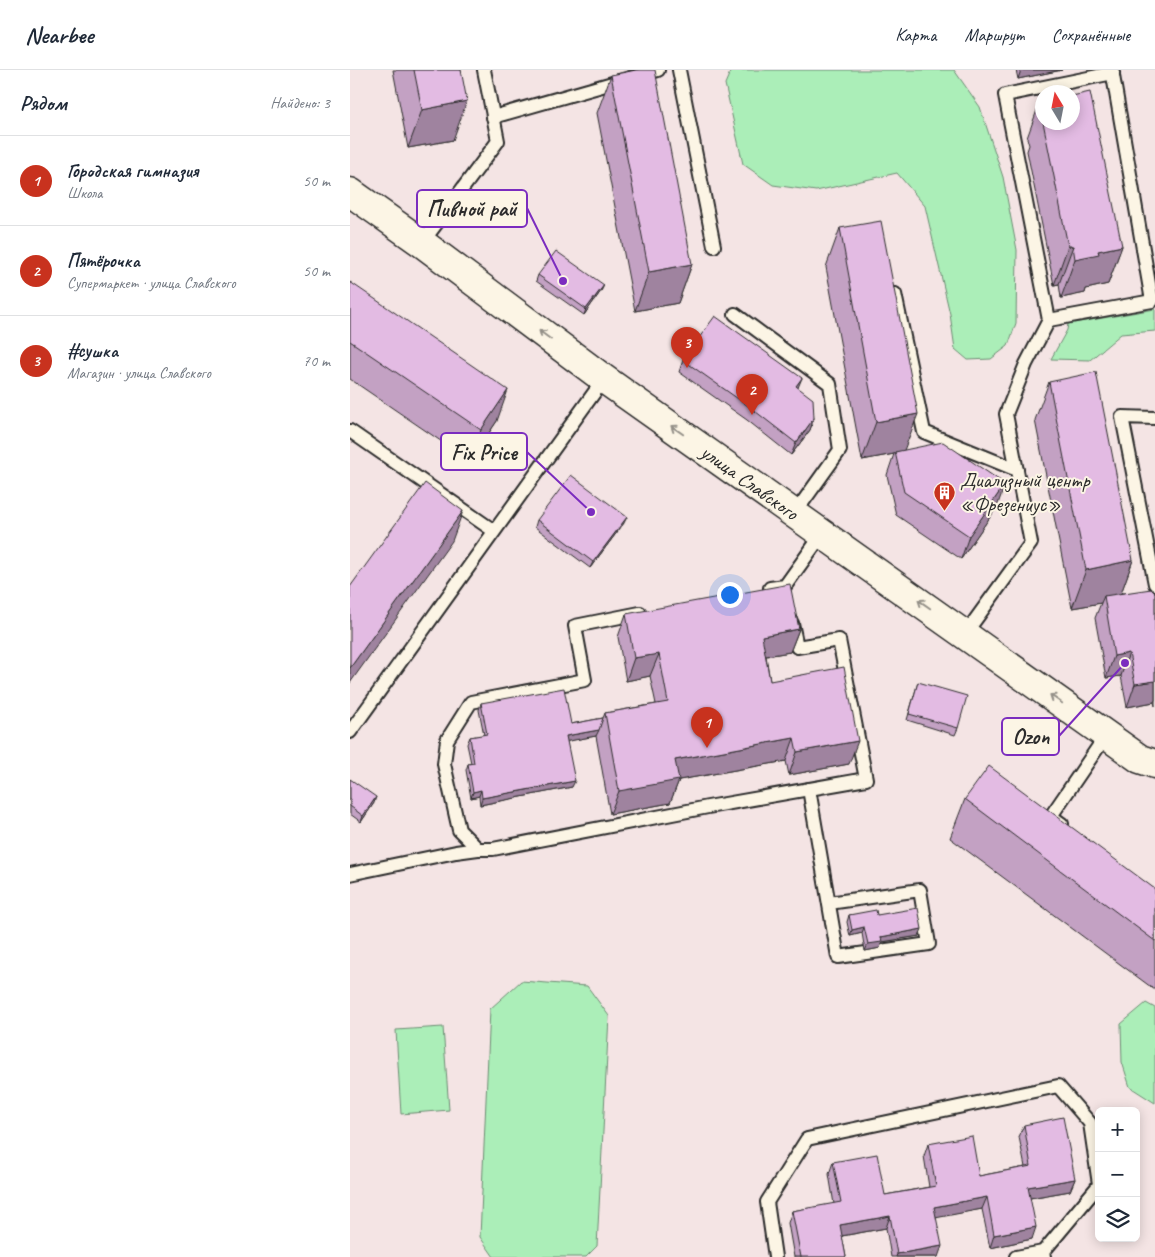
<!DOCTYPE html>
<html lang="ru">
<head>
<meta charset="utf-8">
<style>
	body { margin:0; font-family:Caveat,sans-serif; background:#f6f6f7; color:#1f2937 }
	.controls { position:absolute; right:15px; bottom:15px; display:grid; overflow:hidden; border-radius:8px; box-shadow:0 2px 12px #0003 }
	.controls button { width:45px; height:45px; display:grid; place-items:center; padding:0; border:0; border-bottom:1px solid #e0e1e3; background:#fff; color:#1f2937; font:25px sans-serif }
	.compass { position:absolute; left:685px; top:15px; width:45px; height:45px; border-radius:50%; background:#fff; box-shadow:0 2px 12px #0003; rotate:350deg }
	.you { position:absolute; left:379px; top:524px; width:18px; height:18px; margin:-12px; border:4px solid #fff; border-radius:50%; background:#1a73e8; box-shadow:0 0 0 8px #1a73e833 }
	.badge { display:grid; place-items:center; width:32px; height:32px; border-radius:50%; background:#c8321e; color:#fff; font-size:16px; font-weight:700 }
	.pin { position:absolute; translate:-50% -41px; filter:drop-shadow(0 1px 2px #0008) }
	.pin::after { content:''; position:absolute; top:26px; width:18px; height:15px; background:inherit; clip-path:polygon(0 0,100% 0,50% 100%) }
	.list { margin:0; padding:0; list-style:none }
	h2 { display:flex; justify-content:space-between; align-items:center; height:65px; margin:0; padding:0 20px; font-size:21px }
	h2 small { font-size:16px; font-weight:400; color:#747a83 }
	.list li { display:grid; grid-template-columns:32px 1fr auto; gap:15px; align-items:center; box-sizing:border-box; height:90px; padding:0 20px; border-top:1px solid #e0e1e3 }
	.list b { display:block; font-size:19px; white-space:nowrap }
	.list p { margin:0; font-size:16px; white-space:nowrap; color:#747a83 }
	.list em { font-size:16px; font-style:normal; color:#747a83 }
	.icon { flex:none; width:28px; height:28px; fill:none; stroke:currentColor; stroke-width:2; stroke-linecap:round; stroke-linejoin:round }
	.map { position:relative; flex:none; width:805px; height:1187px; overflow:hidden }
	header { display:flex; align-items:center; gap:30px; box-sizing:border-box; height:70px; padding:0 25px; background:#fff; border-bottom:1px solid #e0e1e3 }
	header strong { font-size:24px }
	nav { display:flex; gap:28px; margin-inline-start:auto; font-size:18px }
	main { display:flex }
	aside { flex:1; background:#fff }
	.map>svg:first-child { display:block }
	.green { fill:#abeeb8; stroke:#6b8c72 }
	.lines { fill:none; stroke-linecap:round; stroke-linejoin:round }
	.service-casing { stroke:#2b2b2b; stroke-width:16 }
	.tertiary-casing { stroke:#2b2b2b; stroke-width:31 }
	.service { stroke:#fcf5e5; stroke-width:12 }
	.tertiary { stroke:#fcf5e5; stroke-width:28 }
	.wall { fill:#c3a1c3; stroke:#2b2b2b }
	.shaded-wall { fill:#9f839f; stroke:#2b2b2b }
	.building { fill:#e3bbe3; stroke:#2b2b2b }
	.oneway { stroke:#949088 }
	.labels { text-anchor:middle; stroke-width:4; stroke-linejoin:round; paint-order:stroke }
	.poi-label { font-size:21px; fill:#2b2b2b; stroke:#fcf5e5; text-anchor:start }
	.street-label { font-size:21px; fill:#2b2b2b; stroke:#fcf5e5 }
	.leader { fill:none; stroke:#7b2cbf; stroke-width:2 }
	.callout-dot { fill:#7b2cbf; stroke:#fcf5e5; stroke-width:2 }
	.callout { fill:#fcf5e5; stroke:#7b2cbf; stroke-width:2 }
	.callout-label { font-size:22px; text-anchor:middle; font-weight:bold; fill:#2b2b2b }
</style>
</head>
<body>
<header>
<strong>Nearbee</strong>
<nav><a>Карта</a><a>Маршрут</a><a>Сохранённые</a></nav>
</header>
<main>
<aside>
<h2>Рядом<small>Найдено: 3</small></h2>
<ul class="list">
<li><span class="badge">1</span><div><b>Городская гимназия</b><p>Школа</p></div><em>50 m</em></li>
<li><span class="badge">2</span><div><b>Пятёрочка</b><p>Супермаркет · улица Славского</p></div><em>50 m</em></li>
<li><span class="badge">3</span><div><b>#сушка</b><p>Магазин · улица Славского</p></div><em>70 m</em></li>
</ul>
</aside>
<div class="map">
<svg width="805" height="1187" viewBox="0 0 805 1187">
	<rect width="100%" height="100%" fill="#f4e4e4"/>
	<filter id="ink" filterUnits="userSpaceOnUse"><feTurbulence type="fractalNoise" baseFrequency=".02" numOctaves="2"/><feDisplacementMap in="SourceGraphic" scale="10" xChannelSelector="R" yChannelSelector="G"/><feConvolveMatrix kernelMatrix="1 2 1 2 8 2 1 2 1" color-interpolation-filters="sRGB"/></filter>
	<g filter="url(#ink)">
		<!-- green -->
		<g class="green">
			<polygon points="381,0 604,0 630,37 653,107 667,180 666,253 658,276 641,289 618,290 605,279 600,244 575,136 547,103 466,121 423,115 393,94 375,14"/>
			<polygon points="805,239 805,261 771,264 740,290 701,289 717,260 718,254"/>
			<polygon points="171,911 237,916 259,946 247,1176 236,1187 144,1187 130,1167 140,939"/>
			<polygon points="796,933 805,938 805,1033 780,1017 772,992 771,954"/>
			<polygon points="93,957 99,1040 51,1044 46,960"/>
		</g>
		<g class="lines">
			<defs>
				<g id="service">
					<polyline points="329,0 364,176"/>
					<polyline points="143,47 308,0"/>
					<polyline points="72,173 148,71 134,0"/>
					<polyline points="545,224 574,362 667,400"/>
					<polyline points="385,244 480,314 490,380 445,443"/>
					<polyline points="699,250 655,25 763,3"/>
					<polyline points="805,348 772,347 805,514"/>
					<polyline points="0,361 144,461"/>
					<polyline points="420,518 435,516 473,463"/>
					<polyline points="290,543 225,556 235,610 121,632 97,670 94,694 109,760 128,779 143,779 358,737 516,709 489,570 447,577 442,553"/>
					<polyline points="615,564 681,473 656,344 676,294 699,250 802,231 762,0"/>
					<polyline points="0,662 254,309"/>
					<polyline points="459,719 488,887 579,874 570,820 479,833"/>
					<polyline points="712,754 701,746 757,664"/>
					<polyline points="0,804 106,782 128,779"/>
					<polyline points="425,1187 417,1132 457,1069 708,1016 740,1053 749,1114"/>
					<polyline points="666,1187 693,1182"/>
					<polyline points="694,1187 693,1182 749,1115"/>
				</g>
				<g id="tertiary">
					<path id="s1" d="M0 122 72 173 254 309 790 689 805 694"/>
				</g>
			</defs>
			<!-- service casing -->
			<use href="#service" class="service-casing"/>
			<!-- tertiary casing -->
			<use href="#tertiary" class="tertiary-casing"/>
			<!-- service -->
			<use href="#service" class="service"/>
			<!-- tertiary -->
			<use href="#tertiary" class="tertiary"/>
		</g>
		<!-- wall -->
		<g class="wall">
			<polygon points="43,0 111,0 103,70 58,78"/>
			<polygon points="666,0 712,0 668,9"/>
			<polygon points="261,5 342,194 328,233 285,241 247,43"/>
			<polygon points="691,29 692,29 692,52 722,52 772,176 758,214 736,219 735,223 711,228 709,214 704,215 677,81 679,75 677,68"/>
			<polygon points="490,158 554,380 647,437 611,489 546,445 537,405 544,384 512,390 476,197"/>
			<polygon points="188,205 254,215 251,221 234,245 186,211"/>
			<polygon points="0,212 147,351 120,391 0,309"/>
			<polygon points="333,290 448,318 464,348 460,360 441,385 397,350 329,302"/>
			<polygon points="699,312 783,490 771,523 805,523 805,636 804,632 777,637 771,606 756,608 745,548 751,533 722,538 685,350"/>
			<polygon points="187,450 274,453 240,498 185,457"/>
			<polygon points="276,544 449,559 440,582 416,586 420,611 499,694 439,705 436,691 329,710 320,733 260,744 246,666 217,671 222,717 130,735 129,726 121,728 116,700 118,694 121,693 117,674 120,667 134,665 129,640 131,633 221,654 253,648 255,643 306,634 300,606 276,611 268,567"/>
			<polygon points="568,612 608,658 605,665 557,650"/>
			<polygon points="0,709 24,733 11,752 0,744"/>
			<polygon points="615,729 805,819 805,920 600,768"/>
			<polygon points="499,845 527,845 569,866 532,872 530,878 515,881 512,863 500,866 497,852"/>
			<polygon points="674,1055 725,1109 720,1121 680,1128 682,1169 640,1178 632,1139 586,1147 588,1187 541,1187 536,1158 492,1166 496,1187 444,1187 438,1153 442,1141 484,1134 479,1104 483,1092 535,1125 579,1117 574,1086 578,1074 629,1106 675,1097 669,1067"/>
		</g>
		<!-- shaded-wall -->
		<g class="shaded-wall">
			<polygon points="671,0 712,0 668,9"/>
			<polygon points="117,31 103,70 58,78 72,40"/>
			<polygon points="718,176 723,176 709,214 704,215"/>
			<polygon points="772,176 758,214 736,219 735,223 711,228 725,189 748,181"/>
			<polygon points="342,194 328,233 285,241 299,202"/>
			<polygon points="254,215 251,221 234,245 236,239"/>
			<polygon points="452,308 447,320 446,316"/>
			<polygon points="158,320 147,351 120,391 131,360"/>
			<polygon points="568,344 553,383 545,382 544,384 512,390 526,352"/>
			<polygon points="464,348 460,360 441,385 446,373"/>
			<polygon points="655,414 647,437 611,489 619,466"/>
			<polygon points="113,441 102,471 0,613 0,598"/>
			<polygon points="277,447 274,453 240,498 243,492"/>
			<polygon points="783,490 769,529 754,526 751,533 722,538 736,500"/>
			<polygon points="449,559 440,582 404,588 412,566"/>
			<polygon points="779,583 771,606 756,608 764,586"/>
			<polygon points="309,584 300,606 276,611 284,588"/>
			<polygon points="805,611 805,630 804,632 777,637 785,614"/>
			<polygon points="249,660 246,666 214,672 216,666"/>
			<polygon points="444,668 436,691 329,710 320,733 260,744 269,721 325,690"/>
			<polygon points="508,671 499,694 439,705 447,682"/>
			<polygon points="225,711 222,717 130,735 132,728"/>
			<polygon points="131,720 129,726 121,728 123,722"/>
			<polygon points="26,727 24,733 11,752 13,746"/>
			<polygon points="514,857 512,863 500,866 502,860"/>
			<polygon points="572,859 569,866 532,872 530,878 515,881 518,874 531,867"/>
			<polygon points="725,1109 720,1121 674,1129 678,1117"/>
			<polygon points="637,1127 632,1139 580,1149 584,1137"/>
			<polygon points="540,1146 536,1158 486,1167 490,1155"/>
			<polygon points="686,1157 682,1169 640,1178 644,1165"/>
			<polygon points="592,1176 588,1187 546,1187 547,1184"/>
		</g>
		<!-- building -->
		<g class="building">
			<polygon points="64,0 111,0 117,31 72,40"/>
			<polygon points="286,0 305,0 342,194 299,202 261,5"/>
			<polygon points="740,22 772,176 748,181 749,184 725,189 723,176 718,176 693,52 722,52 722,26"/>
			<polygon points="531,151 568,344 526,352 490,158"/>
			<polygon points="206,181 254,215 236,239 188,205"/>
			<polygon points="0,212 158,320 131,360 0,271"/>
			<polygon points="365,246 452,308 446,316 463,329 464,348 446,373 401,338 333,290"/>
			<polygon points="746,302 783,490 736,500 699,312"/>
			<polygon points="593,372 655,414 619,466 554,422 545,382"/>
			<polygon points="221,405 277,447 243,492 187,450"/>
			<polygon points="75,413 113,441 0,598 0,517"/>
			<polygon points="440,514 449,559 412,566 420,611 494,597 508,671 447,682 444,668 325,690 329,710 269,721 255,643 318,632 309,584 284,588 276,544"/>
			<polygon points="801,519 805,523 805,611 785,614 779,583 764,586 754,526"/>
			<polygon points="568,612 617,626 608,658 559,644"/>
			<polygon points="214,618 221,654 253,648 249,660 216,666 225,711 132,728 131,720 123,722 118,694 124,693 120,667 137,664 131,633"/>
			<polygon points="639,696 805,819 805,871 615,729"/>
			<polygon points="0,709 26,727 13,746 0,736"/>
			<polygon points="568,838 572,859 531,867 532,872 518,874 514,857 502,860 499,845 526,840 527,845"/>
			<polygon points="713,1047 725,1109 678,1117 686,1157 644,1165 637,1127 584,1137 592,1176 547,1184 540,1146 490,1155 496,1187 451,1187 442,1141 491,1132 483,1092 527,1084 535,1125 586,1116 578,1074 622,1066 629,1106 681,1096 674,1055"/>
		</g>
		<!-- one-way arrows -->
		<defs><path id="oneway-shaft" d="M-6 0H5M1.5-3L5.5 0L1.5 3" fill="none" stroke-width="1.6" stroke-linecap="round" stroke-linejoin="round" transform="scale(1.25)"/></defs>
		<g class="oneway">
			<use href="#oneway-shaft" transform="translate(195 265) rotate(-143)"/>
			<use href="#oneway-shaft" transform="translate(327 360) rotate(-145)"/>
			<use href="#oneway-shaft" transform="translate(574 534) rotate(-145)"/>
			<use href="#oneway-shaft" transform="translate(706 629) rotate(-145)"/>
		</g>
	</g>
	<!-- icons -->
	<defs>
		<symbol id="building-pin" viewBox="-11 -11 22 30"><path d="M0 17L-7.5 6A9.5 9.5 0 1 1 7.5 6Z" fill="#c8321e" stroke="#fcf5e5"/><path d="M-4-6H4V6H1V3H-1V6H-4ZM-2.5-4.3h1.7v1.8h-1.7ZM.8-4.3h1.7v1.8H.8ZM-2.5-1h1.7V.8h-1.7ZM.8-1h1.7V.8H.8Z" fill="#fff"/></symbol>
	</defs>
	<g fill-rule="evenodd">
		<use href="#building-pin" x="582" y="410" width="25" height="34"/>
	</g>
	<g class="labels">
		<!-- poi labels -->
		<g class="poi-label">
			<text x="610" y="417">Диализный центр<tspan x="610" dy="24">«Фрезениус»</tspan></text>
		</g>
		<!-- street labels -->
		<g class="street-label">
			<text dy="7" stroke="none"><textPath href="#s1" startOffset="494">улица Славского</textPath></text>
		</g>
	</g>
	<!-- callouts -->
	<path class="leader" d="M213 211L177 138M241 442L177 382M775 593L709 666"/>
	<g class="callout-dot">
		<circle cx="213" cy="211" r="5"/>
		<circle cx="241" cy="442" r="5"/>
		<circle cx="775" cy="593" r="5"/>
	</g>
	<g class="callout">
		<rect x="67" y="120" width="110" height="37" rx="5"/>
		<rect x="91" y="363" width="86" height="37" rx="5"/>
		<rect x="652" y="648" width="57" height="37" rx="5"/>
	</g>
	<g class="callout-label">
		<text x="122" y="146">Пивной рай</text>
		<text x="134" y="390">Fix Price</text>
		<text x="681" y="674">Ozon</text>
	</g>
</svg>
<div class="controls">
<button>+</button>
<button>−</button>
<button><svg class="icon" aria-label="layers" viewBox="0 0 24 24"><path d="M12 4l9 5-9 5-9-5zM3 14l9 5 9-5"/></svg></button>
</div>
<svg class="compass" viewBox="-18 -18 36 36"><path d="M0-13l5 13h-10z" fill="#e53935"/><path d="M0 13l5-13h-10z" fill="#747a83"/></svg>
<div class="you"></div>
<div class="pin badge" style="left:357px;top:678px">1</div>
<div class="pin badge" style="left:402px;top:345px">2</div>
<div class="pin badge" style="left:337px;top:298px">3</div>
</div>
</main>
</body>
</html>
